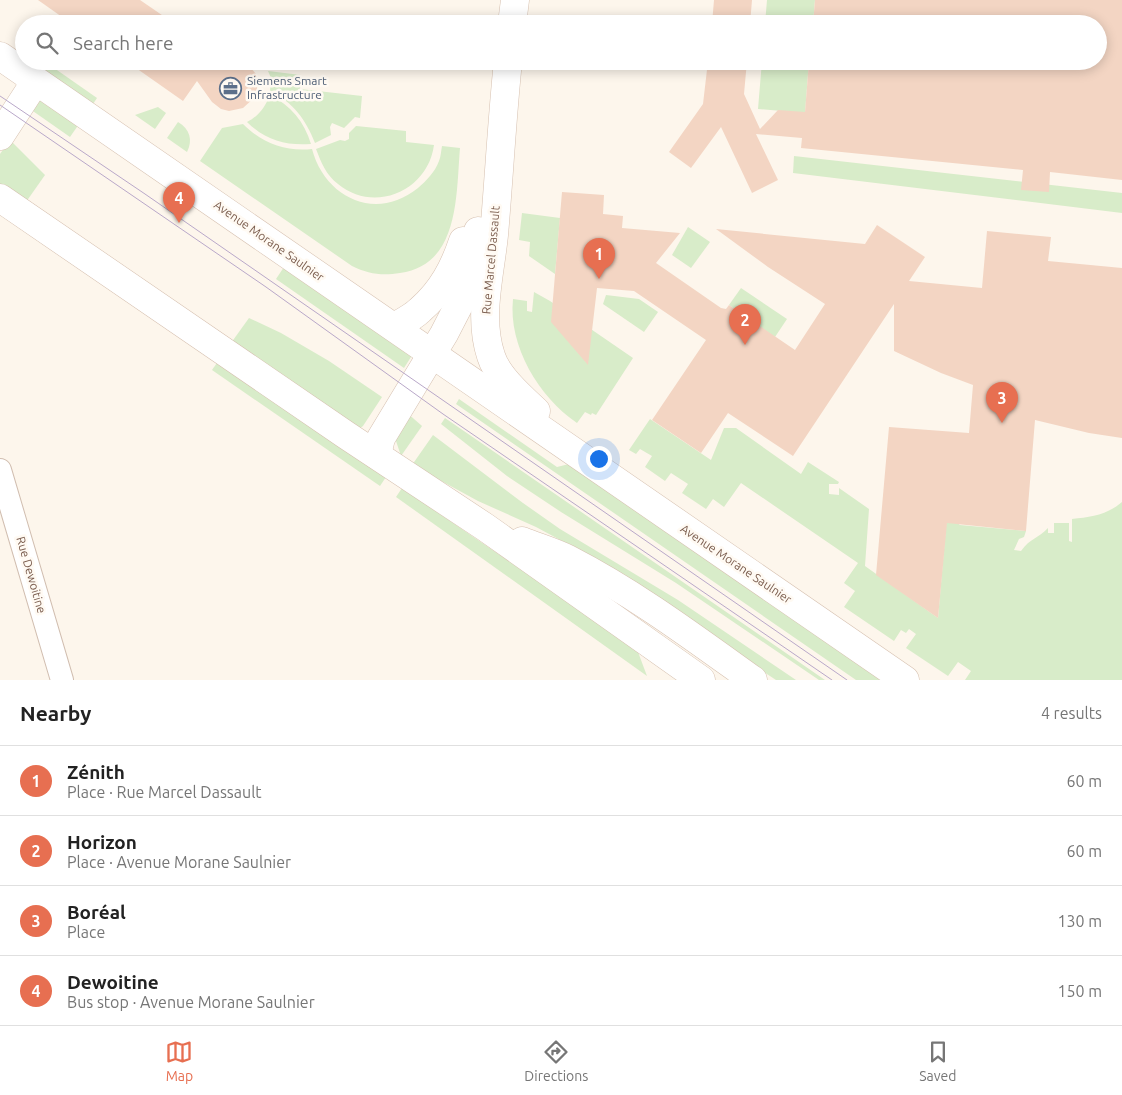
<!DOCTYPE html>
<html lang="en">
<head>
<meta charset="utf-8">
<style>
	body { margin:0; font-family:Ubuntu,sans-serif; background:#f2f2f2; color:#222 }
	.you { position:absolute; left:598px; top:458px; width:18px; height:18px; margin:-12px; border:4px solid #fff; border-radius:50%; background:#1a73e8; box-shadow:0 0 0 8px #1a73e833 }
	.badge { display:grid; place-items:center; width:32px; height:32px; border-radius:50%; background:#e76f51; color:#fff; font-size:16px; font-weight:700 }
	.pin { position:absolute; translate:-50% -41px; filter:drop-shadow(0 1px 2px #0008) }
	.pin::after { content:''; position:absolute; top:26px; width:18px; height:15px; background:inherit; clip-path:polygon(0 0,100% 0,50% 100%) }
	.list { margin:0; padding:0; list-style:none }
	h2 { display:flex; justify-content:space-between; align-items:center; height:65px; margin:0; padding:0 20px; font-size:21px }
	h2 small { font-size:16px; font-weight:400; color:#767676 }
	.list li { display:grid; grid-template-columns:32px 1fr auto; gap:15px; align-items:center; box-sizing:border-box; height:70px; padding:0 20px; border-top:1px solid #e0e0e0 }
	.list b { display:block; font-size:19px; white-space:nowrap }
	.list p { margin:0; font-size:16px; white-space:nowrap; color:#767676 }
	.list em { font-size:16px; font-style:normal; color:#767676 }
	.icon { flex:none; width:28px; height:28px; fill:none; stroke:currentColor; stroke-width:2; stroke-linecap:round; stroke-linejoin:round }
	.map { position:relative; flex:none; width:1122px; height:680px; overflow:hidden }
	.search { position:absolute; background:#fff; box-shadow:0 2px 12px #0003; left:15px; right:15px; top:15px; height:55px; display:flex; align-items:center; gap:12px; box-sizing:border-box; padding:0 18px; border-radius:28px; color:#767676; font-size:19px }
	.sheet { height:345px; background:#fff }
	nav { display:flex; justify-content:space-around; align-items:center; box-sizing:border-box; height:70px; border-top:1px solid #e0e0e0; background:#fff; font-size:14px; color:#767676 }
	nav a { display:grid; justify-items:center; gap:2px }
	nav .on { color:#e76f51 }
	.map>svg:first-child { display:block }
	.green { fill:#d8ecc9 }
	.building { fill:#f3d5c3 }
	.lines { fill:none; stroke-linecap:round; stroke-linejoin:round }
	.street-casing { stroke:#d1beb0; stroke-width:24 }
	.secondary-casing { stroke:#d6c0b0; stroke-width:29 }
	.street { stroke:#fff; stroke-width:22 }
	.secondary { stroke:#fff; stroke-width:28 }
	.tram { stroke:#b9a8c9; stroke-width:1 }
	.labels { text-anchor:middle; stroke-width:5; stroke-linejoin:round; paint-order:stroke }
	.service-label { font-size:12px; fill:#4e5e75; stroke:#fffaf3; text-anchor:start }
	.street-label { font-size:12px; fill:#7a5c4d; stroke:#fffaf3 }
</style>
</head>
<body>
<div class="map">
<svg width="1122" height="680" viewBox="0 0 1122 680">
	<rect width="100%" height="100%" fill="#fdf6ec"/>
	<!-- green -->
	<g class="green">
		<polygon points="767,0 815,0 813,24 765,24"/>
		<polygon points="26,61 44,61 97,98 91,107"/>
		<polygon points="762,61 809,61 805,113 758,109"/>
		<path d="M268 71 301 75 300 89 362 96 360 118 355 117 344 128 332 123 330 127 331 135 315 143C306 120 293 102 270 91L271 78Z"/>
		<path d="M270 95C291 106 304 121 311 144 286 146 265 140 247 122 259 116 265 107 270 95Z"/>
		<polygon points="38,99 79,124 70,137 30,109"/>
		<polygon points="158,107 166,113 155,129 135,115"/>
		<path d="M178 122C190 129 193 140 187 152L167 138Z"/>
		<path d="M243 124C262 143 286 152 312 149 325 198 376 222 418 188 426 181 435 172 439 161 441 156 441 151 442 146L460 148C456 194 460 265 400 273 382 276 368 274 352 266L200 161 222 128Z"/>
		<path d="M356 126 406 131V142L434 145C428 191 374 214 338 184 326 175 321 162 316 149L340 140 345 141 349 139V133Z"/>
		<polygon points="10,140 45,175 26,202 0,184 0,154"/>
		<polygon points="794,156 1122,193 1122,213 793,173"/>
		<polygon points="522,213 560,218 555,274 529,256 530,242 519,240"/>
		<polygon points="688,227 710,242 691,268 672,255"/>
		<polygon points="284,267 411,355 411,357 404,368 276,279"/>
		<polygon points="741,288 787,319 775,337 729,305"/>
		<path d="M534 292 550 301 633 358 596 415 592 413 591 415 585 412 577 423C539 397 508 346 513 299L527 301V311L532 312Z"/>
		<polygon points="606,295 639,299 658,312 644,332 603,304"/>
		<polygon points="249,318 281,333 329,361 382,397 363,426 359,429 231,343"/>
		<polygon points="219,360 386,477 380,486 212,370"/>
		<polygon points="459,399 557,467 569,464 886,680 856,680 456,404"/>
		<polygon points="406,412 422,426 401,456 395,438"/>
		<polygon points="445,418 825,680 819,680 676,583 561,512 507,476 441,424"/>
		<path d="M650 419 711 460 724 428H736L801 474 808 462 839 482 838 484H829V494L839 495V488L869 509 865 566 938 618 947 515 960 525 1026 531 1024 537 1019 539 1014 550 1021 551C1030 538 1039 538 1048 528V533H1054V523H1069V541L1072 542V519C1091 517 1107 515 1122 502V680H965L971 671 958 662 948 676 906 648 916 634 909 629 906 633 901 630 894 641 844 607 855 591 844 583 858 563 741 483 724 507 713 499 706 509 682 493 688 484 671 473 665 481 645 467 652 456 640 449 636 454 629 450Z"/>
		<polygon points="433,435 523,503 560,529 678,600 796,680 776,680 590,556 536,527 478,501 412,465"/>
		<polygon points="402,488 630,644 638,652 647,676 396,497"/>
	</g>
	<!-- building -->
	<g class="building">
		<polygon points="38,0 140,0 175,24 72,24"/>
		<polygon points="714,0 752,0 750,24 712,24"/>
		<polygon points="815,0 1122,0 1122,180 1050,172 1049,192 1021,190 1023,170 801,148 802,138 756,134 778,180 752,193 721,127 691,168 669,152 703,104 708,61 747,61 744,94 760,129 778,110 805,112 809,61 1098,61 1098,24 813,24"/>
		<polygon points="126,61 245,61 256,74 257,83 257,91 254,98 243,108 229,111 221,109 212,102 197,81 183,101"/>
		<polygon points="562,192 604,195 603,214 623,216 622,228 680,233 656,263 721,308 726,309 729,305 795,350 825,304 768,267 716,229 865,244 877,225 925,257 909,281 982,288 987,231 1051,237 1048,261 1122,268 1122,438 1089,433 1035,420 1026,531 947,523 938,618 876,575 889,427 969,433 973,385 941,373 894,351 894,304 793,456 728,413 701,453 652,420 706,340 634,291 597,288 588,365 551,322"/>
	</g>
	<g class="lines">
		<defs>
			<polyline id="street" points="0,470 62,680"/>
			<g id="secondary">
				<polyline points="512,24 515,0"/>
				<polyline points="0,56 905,680"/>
				<path d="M508 61C502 119 499 177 494 235 490 275 478 317 491 356 497 376 521 397 536 411"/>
				<polyline points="0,136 30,90 31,78"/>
				<polyline points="0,198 346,435 485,527 701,680"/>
				<path d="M394 327C403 322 413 317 420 310 442 291 454 268 463 241"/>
				<polyline points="377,455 381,438 444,334 461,301 472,265 478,231"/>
				<path d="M522 541C537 547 554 552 568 559 634 593 693 637 753 680"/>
			</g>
		</defs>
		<!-- street casing -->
		<use href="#street" class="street-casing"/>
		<!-- secondary casing -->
		<use href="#secondary" class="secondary-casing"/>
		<!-- street -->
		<use href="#street" class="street"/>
		<!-- secondary -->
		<use href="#secondary" class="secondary"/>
		<!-- tram -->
		<g class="tram">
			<polyline points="0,96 145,194 847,680"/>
			<polyline points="0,105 266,287 443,414 832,680"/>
		</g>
	</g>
	<!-- icons -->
	<defs>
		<symbol id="office-ring" viewBox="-11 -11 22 22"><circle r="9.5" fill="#fffaf3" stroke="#5c6f8a" stroke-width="1.5"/><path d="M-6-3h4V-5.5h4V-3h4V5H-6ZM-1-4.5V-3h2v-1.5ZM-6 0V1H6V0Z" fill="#5c6f8a"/></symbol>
	</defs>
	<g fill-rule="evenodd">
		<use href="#office-ring" x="218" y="76" width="25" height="25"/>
	</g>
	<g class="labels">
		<!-- service labels -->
		<g class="service-label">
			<text x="247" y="85">Siemens Smart<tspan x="247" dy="14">Infrastructure</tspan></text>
		</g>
		<!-- street labels -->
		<g class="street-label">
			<text transform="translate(269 241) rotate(35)" y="4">Avenue Morane Saulnier</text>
			<text transform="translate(491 260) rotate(-85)" y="4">Rue Marcel Dassault</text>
			<text transform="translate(736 564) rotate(34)" y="4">Avenue Morane Saulnier</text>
			<text transform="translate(31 575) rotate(74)" y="4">Rue Dewoitine</text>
		</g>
	</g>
</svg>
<div class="you"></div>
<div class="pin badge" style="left:599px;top:279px">1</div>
<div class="pin badge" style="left:745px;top:345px">2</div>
<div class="pin badge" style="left:1002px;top:423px">3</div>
<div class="pin badge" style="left:179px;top:223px">4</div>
<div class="search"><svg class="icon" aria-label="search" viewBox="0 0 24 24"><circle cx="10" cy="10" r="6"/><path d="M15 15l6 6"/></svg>Search here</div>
</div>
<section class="sheet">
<h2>Nearby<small>4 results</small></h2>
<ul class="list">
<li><span class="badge">1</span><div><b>Zénith</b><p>Place · Rue Marcel Dassault</p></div><em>60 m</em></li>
<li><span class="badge">2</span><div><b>Horizon</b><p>Place · Avenue Morane Saulnier</p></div><em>60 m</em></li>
<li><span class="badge">3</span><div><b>Boréal</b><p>Place</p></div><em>130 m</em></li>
<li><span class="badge">4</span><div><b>Dewoitine</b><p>Bus stop · Avenue Morane Saulnier</p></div><em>150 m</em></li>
</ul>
</section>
<nav>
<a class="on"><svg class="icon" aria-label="map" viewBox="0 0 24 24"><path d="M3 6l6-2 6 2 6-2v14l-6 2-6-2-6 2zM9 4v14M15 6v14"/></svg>Map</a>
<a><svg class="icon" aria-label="directions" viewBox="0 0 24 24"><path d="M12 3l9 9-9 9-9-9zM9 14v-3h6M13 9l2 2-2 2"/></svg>Directions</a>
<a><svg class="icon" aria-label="saved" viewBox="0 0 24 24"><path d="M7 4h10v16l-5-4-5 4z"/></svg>Saved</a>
</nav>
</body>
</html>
